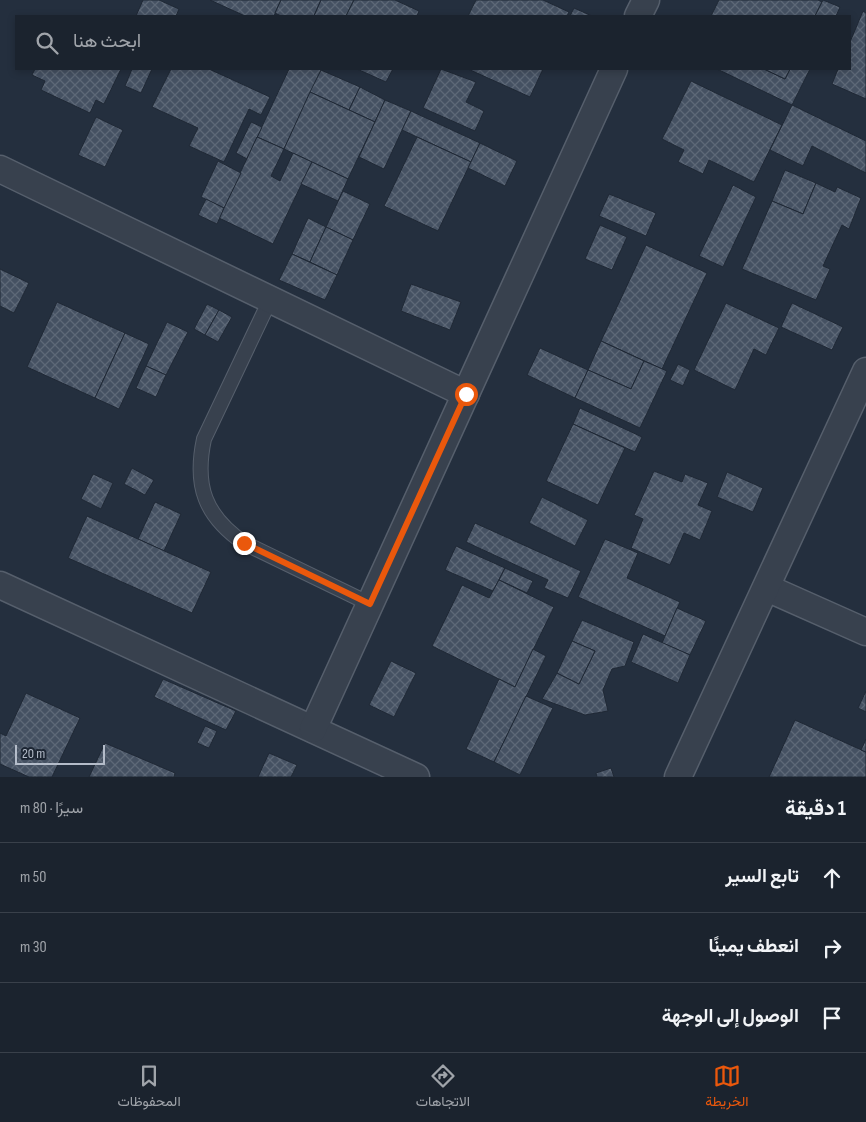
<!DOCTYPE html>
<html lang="ar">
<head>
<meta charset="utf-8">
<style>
	body { margin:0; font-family:"Sofia Sans Condensed",Vazirmatn,sans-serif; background:#242b36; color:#f1f3f6; direction:rtl }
	.scale { position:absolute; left:15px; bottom:12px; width:90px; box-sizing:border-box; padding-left:5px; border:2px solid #b4bcc9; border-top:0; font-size:14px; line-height:18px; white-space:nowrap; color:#b4bcc9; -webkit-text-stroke:4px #1d2633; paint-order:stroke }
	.stop { position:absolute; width:15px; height:15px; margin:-11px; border:4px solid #ea580c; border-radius:50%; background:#fff }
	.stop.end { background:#ea580c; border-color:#fff; box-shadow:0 1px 5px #0008 }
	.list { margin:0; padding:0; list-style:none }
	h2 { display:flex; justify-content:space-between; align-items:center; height:65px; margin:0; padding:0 20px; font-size:21px }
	h2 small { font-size:16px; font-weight:400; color:#a0a4aa }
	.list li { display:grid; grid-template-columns:32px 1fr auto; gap:15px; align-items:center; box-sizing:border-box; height:70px; padding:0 20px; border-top:1px solid #39404a }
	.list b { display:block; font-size:19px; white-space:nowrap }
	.list em { font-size:16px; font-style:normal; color:#a0a4aa }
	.icon { flex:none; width:28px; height:28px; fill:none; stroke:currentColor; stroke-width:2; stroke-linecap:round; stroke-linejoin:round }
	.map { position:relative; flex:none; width:866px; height:777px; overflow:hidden; direction:ltr }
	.search { position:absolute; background:#1b232e; box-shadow:0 2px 8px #0003; left:15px; right:15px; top:15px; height:55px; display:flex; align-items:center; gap:12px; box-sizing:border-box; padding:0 18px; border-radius:0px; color:#a0a4aa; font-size:19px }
	.sheet { height:275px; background:#1b232e }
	nav { display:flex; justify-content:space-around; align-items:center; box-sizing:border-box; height:70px; border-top:1px solid #39404a; background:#1b232e; font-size:14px; color:#a0a4aa }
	nav a { display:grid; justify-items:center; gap:2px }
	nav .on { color:#ea580c }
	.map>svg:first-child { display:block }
	.building { fill:url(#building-cross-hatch); stroke:#1f2835 }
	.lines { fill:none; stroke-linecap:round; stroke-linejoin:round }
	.service-casing { stroke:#565f6c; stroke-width:16 }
	.minor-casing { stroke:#565f6c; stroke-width:29 }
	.service { stroke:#38414e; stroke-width:14 }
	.minor { stroke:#38414e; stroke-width:26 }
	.route { stroke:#ea580c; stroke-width:6 }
</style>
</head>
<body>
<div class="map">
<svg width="866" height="777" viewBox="0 0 866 777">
	<defs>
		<pattern id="building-cross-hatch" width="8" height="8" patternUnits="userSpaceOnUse" patternTransform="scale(1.25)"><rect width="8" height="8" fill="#455162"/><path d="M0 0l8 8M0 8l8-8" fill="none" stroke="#5d6877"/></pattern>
	</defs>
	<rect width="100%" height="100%" fill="#242f3e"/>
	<!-- building -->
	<g class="building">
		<polygon points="143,0 159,0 179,9 176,16 136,16"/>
		<polygon points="210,0 281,0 274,16 245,16"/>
		<polygon points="281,0 321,0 314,16 281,16 275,13"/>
		<polygon points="321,0 354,0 346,16 314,16"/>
		<polygon points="354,0 395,0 419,11 417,16 346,16"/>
		<polygon points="476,0 543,0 569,12 567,16 468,16"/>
		<polygon points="719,0 818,0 822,2 815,16 711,16"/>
		<polygon points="823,0 840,7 836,16 815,16"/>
		<polygon points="574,8 592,16 570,16"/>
		<polygon points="863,11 866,13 866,99 832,84 838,69 850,69 850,42"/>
		<polygon points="35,69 121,69 104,104 96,100 90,113 41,90 45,81 32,75"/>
		<polygon points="132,69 152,69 141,93 125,86"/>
		<polygon points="171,69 209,69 270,97 261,115 249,109 224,162 189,146 198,128 152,107"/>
		<polygon points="289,69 322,69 284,149 257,137"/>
		<polygon points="357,69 393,69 386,82"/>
		<polygon points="441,69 476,82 466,102 484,111 475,131 423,108"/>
		<polygon points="468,69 543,69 530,97"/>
		<polygon points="717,69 764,69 785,79 790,69 810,69 792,105"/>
		<polygon points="764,69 790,69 785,79"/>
		<polygon points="321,70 360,87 349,110 310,92"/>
		<polygon points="691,81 782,125 754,182 709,160 703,174 678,162 684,150 662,139"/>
		<polygon points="360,87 385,100 375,122 349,110"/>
		<polygon points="310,92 375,122 348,179 284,149"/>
		<polygon points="385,100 411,111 384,169 359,157"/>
		<polygon points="792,105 866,141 866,173 812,146 803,166 770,150"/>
		<polygon points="411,111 480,143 471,162 402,130"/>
		<polygon points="96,117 123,130 105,167 78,155"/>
		<polygon points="251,122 262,127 247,159 236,153"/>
		<polygon points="257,137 284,149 271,176 280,181 293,153 312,162 273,244 219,218"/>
		<polygon points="417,137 471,162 438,231 384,206"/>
		<polygon points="480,143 517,161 505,186 468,168"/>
		<polygon points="218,161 241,173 224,208 201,197"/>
		<polygon points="312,162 348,179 338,201 301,184"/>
		<polygon points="785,170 816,183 803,214 772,201"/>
		<polygon points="816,183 835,192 837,187 861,198 849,229 842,225 823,266 830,269 816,300 742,269 772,201 803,214"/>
		<polygon points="733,185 756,197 723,267 699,256"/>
		<polygon points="343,191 370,204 353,240 326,227"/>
		<polygon points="609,194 656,213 646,236 599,216"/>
		<polygon points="206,199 224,208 217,224 198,215"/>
		<polygon points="308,218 326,227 310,262 292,254"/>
		<polygon points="600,225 627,237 612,270 585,259"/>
		<polygon points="326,227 353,240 337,275 310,262"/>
		<polygon points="646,245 707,273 662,369 601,341"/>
		<polygon points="292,254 337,275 325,300 279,280"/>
		<polygon points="0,269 29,283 14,313 0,306"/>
		<polygon points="411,284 461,302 450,330 401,311"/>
		<polygon points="57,302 125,333 95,398 27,367"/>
		<polygon points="726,303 779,328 766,355 754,349 735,390 694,370"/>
		<polygon points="792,303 843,327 832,350 781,327"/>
		<polygon points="207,304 219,310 205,335 194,329"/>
		<polygon points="219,310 232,317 218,342 205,335"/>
		<polygon points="167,322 188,332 166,375 146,366"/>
		<polygon points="125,333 149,344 119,409 95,398"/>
		<polygon points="601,341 644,361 631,389 588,370"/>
		<polygon points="540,348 588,370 575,398 527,375"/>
		<polygon points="644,361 667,371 640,428 575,398 588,370 631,389"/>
		<polygon points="678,364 690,370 683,386 670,380"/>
		<polygon points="146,366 166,375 156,397 136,388"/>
		<polygon points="580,408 642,437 635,452 573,424"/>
		<polygon points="573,424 625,448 598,505 546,481"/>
		<polygon points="132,468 154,480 145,495 124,484"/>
		<polygon points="654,471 682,482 685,474 708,483 698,505 712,511 700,540 684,533 670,565 631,548 643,519 634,515"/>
		<polygon points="727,472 763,488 753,512 717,497"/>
		<polygon points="93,474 113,483 101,509 81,499"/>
		<polygon points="542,497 588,520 575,546 529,523"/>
		<polygon points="155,502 181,514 164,551 138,539"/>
		<polygon points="87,516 211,572 192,613 68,558"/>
		<polygon points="475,523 581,571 568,598 544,588 548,580 466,542"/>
		<polygon points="605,539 638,553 627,578 680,602 665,636 578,597"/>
		<polygon points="456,546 505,568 493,591 445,570"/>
		<polygon points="505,568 533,581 527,593 499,580"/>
		<polygon points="499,580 554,607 515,687 432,646 462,585 489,598"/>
		<polygon points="677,608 706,621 690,655 662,643"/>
		<polygon points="582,620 634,642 625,666 612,669 603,690 608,711 585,715 542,699 557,673 579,684 595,651 572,641"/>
		<polygon points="643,634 690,655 678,683 631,662"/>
		<polygon points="572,641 595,651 579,684 557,673"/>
		<polygon points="533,649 546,656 494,762 466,749 499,679 515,687"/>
		<polygon points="391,661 416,673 394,717 369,705"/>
		<polygon points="163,679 236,711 226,730 154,697"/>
		<polygon points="866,691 866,712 858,708"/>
		<polygon points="26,693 80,718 52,777 29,777 0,764 0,733 6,736"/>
		<polygon points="526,696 553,708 520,775 494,762"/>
		<polygon points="795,720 866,752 866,777 769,777"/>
		<polygon points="205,726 217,731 209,748 197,743"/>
		<polygon points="866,739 866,752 861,750"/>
		<polygon points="105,743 175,773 174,777 89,777"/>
		<polygon points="269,753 297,765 291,777 258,777"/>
		<polygon points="611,768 614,777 597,777 596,773"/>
	</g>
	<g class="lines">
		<defs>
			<path id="service" d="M270 300 204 439C194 486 205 516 244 543L370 604"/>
			<g id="minor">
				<polyline points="638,16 646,0"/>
				<polyline points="0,169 466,394"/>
				<polyline points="0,585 416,777"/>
				<polyline points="767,588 866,632"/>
				<polyline points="313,729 614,69"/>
				<polyline points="678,777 866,371"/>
			</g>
		</defs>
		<!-- service casing -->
		<use href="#service" class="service-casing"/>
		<!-- minor casing -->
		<use href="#minor" class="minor-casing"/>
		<!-- service -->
		<use href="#service" class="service"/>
		<!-- minor -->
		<use href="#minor" class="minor"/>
	</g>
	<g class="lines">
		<!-- route -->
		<polyline class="route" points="244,543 370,604 466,394"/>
	</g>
</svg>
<div class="scale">20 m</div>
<div class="stop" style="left:466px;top:394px"></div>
<div class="stop end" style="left:244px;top:543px"></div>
<div class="search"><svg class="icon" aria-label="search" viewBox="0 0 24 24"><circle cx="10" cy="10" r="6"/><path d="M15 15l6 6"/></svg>ابحث هنا</div>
</div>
<section class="sheet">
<h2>1 دقيقة<small>سيرًا · 80 m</small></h2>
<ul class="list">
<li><svg class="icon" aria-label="ahead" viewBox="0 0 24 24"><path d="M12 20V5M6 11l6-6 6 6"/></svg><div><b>تابع السير</b></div><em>50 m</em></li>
<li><svg class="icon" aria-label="right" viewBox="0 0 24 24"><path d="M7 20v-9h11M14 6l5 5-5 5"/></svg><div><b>انعطف يمينًا</b></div><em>30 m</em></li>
<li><svg class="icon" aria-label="arrive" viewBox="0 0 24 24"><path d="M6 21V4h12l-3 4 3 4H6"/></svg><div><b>الوصول إلى الوجهة</b></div></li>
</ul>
</section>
<nav>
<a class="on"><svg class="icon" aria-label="map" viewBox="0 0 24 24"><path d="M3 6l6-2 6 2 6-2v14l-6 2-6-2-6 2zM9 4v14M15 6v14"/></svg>الخريطة</a>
<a><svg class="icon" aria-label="directions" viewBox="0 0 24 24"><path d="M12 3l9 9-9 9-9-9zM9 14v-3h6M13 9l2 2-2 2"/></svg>الاتجاهات</a>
<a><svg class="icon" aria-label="saved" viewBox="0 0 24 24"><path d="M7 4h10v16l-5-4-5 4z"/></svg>المحفوظات</a>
</nav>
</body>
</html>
